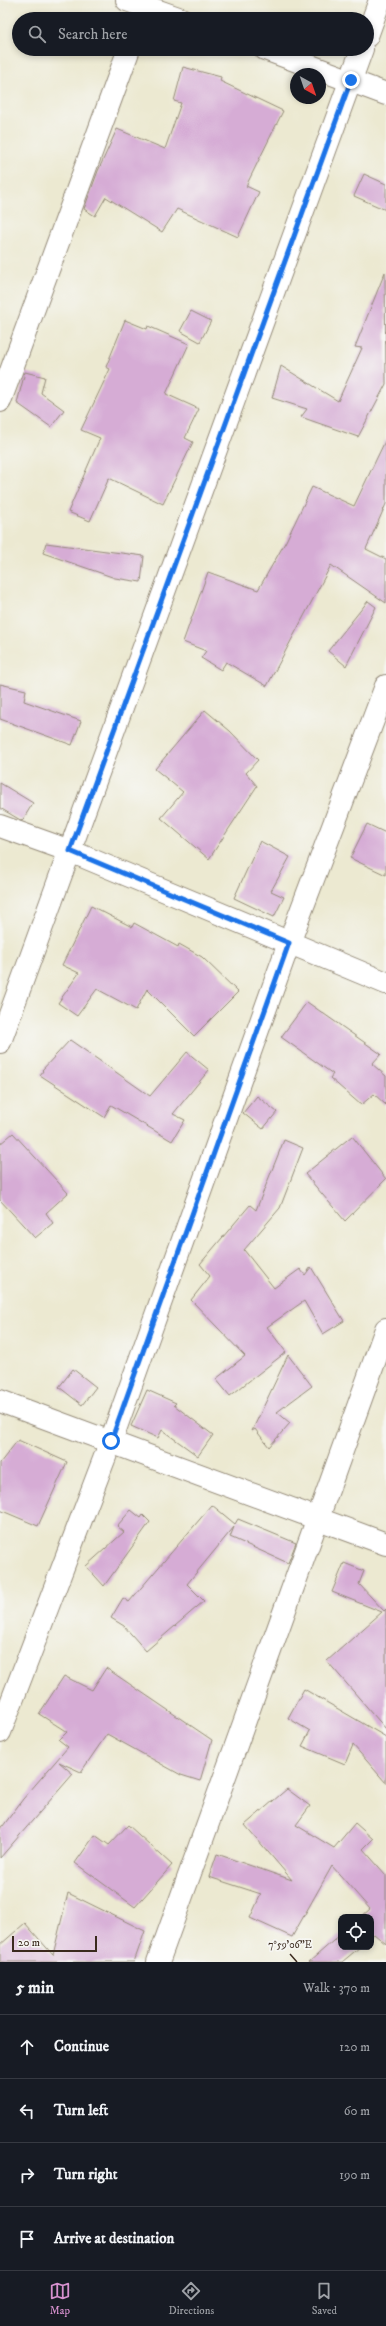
<!DOCTYPE html>
<html lang="en">
<head>
<meta charset="utf-8">
<style>
	body { margin:0; font-family:"IM FELL DW Pica",serif; background:#242831; color:#f1f3f6 }
	.controls { position:absolute; right:12px; bottom:12px; display:grid; overflow:hidden; border-radius:8px; box-shadow:0 2px 6px #0003 }
	.controls button { width:36px; height:36px; display:grid; place-items:center; padding:0; border:0; border-bottom:1px solid #363941; background:#171b24; color:#f1f3f6; font:20px sans-serif }
	.compass { position:absolute; left:290px; top:68px; width:36px; height:36px; border-radius:50%; background:#171b24; box-shadow:0 2px 6px #0003; rotate:140deg }
	.scale { position:absolute; left:12px; bottom:10px; width:85px; box-sizing:border-box; padding-left:4px; border:2px solid #3b2a1e; border-top:0; font-size:11px; line-height:14px; white-space:nowrap; color:#3b2a1e; -webkit-text-stroke:3px #f6f6f2; paint-order:stroke }
	.stop { position:absolute; width:12px; height:12px; margin:-9px; border:3px solid #1a73e8; border-radius:50%; background:#fff }
	.stop.end { background:#1a73e8; border-color:#fff; box-shadow:0 1px 4px #0008 }
	.list { margin:0; padding:0; list-style:none }
	h2 { display:flex; justify-content:space-between; align-items:center; height:52px; margin:0; padding:0 16px; font-size:17px }
	h2 small { font-size:13px; font-weight:400; color:#9ea1a6 }
	.list li { display:grid; grid-template-columns:26px 1fr auto; gap:12px; align-items:center; box-sizing:border-box; height:64px; padding:0 16px; border-top:1px solid #363941 }
	.list b { display:block; font-size:15px; white-space:nowrap }
	.list em { font-size:13px; font-style:normal; color:#9ea1a6 }
	.icon { flex:none; width:22px; height:22px; fill:none; stroke:currentColor; stroke-width:2; stroke-linecap:round; stroke-linejoin:round }
	.map { position:relative; flex:none; width:386px; height:1962px; overflow:hidden }
	.search { position:absolute; background:#171b24; box-shadow:0 2px 6px #0003; left:12px; right:12px; top:12px; height:44px; display:flex; align-items:center; gap:10px; box-sizing:border-box; padding:0 14px; border-radius:22px; color:#9ea1a6; font-size:15px }
	.sheet { height:308px; background:#171b24 }
	nav { display:flex; justify-content:space-around; align-items:center; box-sizing:border-box; height:56px; border-top:1px solid #363941; background:#171b24; font-size:11px; color:#9ea1a6 }
	nav a { display:grid; justify-items:center; gap:2px }
	nav .on { color:#d690ce }
	.map>svg:first-child { display:block }
	.building { fill:#d6acd5 }
	.lines { fill:none; stroke-linecap:round; stroke-linejoin:round }
	.street-casing { stroke:#948a78; stroke-width:24 }
	.street { stroke:#fff; stroke-width:22 }
	.route { stroke:#1a73e8; stroke-width:5 }
	.ticks { fill:none; stroke:#3b2a1e; stroke-width:1.5 }
	.ticks-label { font-size:10px; text-anchor:middle; fill:#3b2a1e; stroke:#f6f6f2; stroke-width:3.5; stroke-linejoin:round; paint-order:stroke }
</style>
</head>
<body>
<div class="map">
<svg width="386" height="1962" viewBox="0 0 386 1962">
	<rect width="100%" height="100%" fill="#f6f6f2"/>
	<filter id="ink" filterUnits="userSpaceOnUse"><feTurbulence type="fractalNoise" baseFrequency=".025" numOctaves="2"/><feDisplacementMap in="SourceGraphic" scale="8" xChannelSelector="R" yChannelSelector="G"/><feConvolveMatrix kernelMatrix="1 2 1 2 8 2 1 2 1" color-interpolation-filters="sRGB"/></filter>
	<filter id="wash" filterUnits="userSpaceOnUse"><feTurbulence type="fractalNoise" baseFrequency=".012" numOctaves="4" result="noise"/><feDisplacementMap in="SourceGraphic" scale="16" xChannelSelector="R" yChannelSelector="G"/><feGaussianBlur stdDeviation="0.9" result="paint"/><feColorMatrix in="noise" values="0 0 0 0 0 0 0 0 0 0 0 0 0 0 0 0 0 1.4 0 .05"/><feComposite in="paint" operator="in"/></filter>
	<g filter="url(#wash)">
		<rect width="100%" height="100%" fill="#ece9d1"/>
		<g id="blocks">
			<!-- building -->
			<g class="building">
				<polygon points="183,67 221,77 220,81 283,111 246,186 259,192 238,237 177,209 162,232 106,197 95,216 84,209 98,171 117,129 165,149 181,103 174,101"/>
				<polygon points="364,174 386,184 386,210 354,196"/>
				<polygon points="385,272 386,384 358,437 301,417 307,409 272,398 281,366 338,401 362,348 355,347"/>
				<polygon points="191,311 211,321 200,342 180,331"/>
				<polygon points="125,320 147,329 148,326 189,344 166,394 199,409 185,438 193,442 163,504 109,478 90,521 68,512 100,438 81,430 110,369 106,367"/>
				<polygon points="25,372 45,377 41,393 64,410 51,427 17,403"/>
				<polygon points="386,439 386,504 366,549 386,559 386,603 331,565 267,686 226,662 221,670 201,658 206,651 183,642 208,572 258,590 286,541 312,487 354,506"/>
				<polygon points="46,543 144,556 141,582 115,578 43,553"/>
				<polygon points="368,601 376,607 346,666 328,651"/>
				<polygon points="0,684 26,690 24,701 81,721 72,745 0,719"/>
				<polygon points="205,710 230,731 258,760 246,773 257,786 209,859 161,818 183,792 155,769"/>
				<polygon points="0,783 33,803 22,821 0,808"/>
				<polygon points="367,824 386,833 386,875 350,858"/>
				<polygon points="260,841 290,857 271,891 284,897 274,917 234,898"/>
				<polygon points="91,906 132,927 134,923 178,947 179,944 202,957 238,992 194,1036 147,989 136,1010 97,989 77,1016 58,1003 79,973 62,965"/>
				<polygon points="307,1002 381,1054 372,1064 386,1076 386,1105 374,1094 361,1105 330,1078 333,1074 281,1037"/>
				<polygon points="70,1040 150,1096 187,1052 209,1070 173,1114 185,1120 172,1141 111,1105 104,1117 40,1075 43,1071 42,1070"/>
				<polygon points="257,1096 277,1112 263,1129 243,1113"/>
				<polygon points="13,1133 68,1193 46,1213 53,1223 35,1238 0,1200 0,1144"/>
				<polygon points="352,1136 386,1179 345,1221 305,1174"/>
				<polygon points="284,1140 303,1148 280,1208 244,1250 274,1288 300,1269 305,1275 311,1267 344,1321 323,1334 304,1301 267,1327 286,1352 230,1396 216,1379 245,1356 191,1300 210,1276 200,1264 250,1205 256,1210"/>
				<polygon points="288,1355 312,1386 277,1412 290,1423 269,1447 255,1429 252,1431"/>
				<polygon points="73,1369 96,1387 82,1405 59,1387"/>
				<polygon points="147,1390 176,1403 174,1405 213,1435 198,1456 162,1430 158,1438 131,1426"/>
				<polygon points="18,1440 67,1462 38,1526 0,1510 0,1463"/>
				<polygon points="212,1505 235,1524 238,1519 296,1543 288,1563 230,1537 234,1527 187,1584 204,1601 146,1651 124,1626 111,1618 123,1598 129,1602"/>
				<polygon points="131,1510 141,1518 143,1515 150,1522 104,1586 86,1566 124,1532 117,1526"/>
				<polygon points="344,1563 364,1571 359,1584 384,1611 386,1609 386,1729 327,1661 382,1612 332,1592"/>
				<polygon points="106,1668 212,1740 200,1781 181,1775 107,1734 81,1772 59,1762 73,1774 0,1858 0,1830 23,1799 68,1747 59,1740 67,1732 39,1714 64,1676 92,1690"/>
				<polygon points="304,1689 386,1737 386,1783 353,1745 345,1764 302,1746 310,1731 288,1718"/>
				<polygon points="287,1789 310,1806 296,1825 334,1848 355,1823 373,1839 363,1849 386,1875 386,1944 374,1934 371,1937 371,1917 361,1917 370,1909 332,1866 292,1937 250,1918 261,1894 209,1877 217,1854 292,1880 245,1825"/>
				<polygon points="128,1825 172,1865 135,1907 75,1863 95,1835 109,1845"/>
				<polygon points="68,1893 145,1931 134,1962 0,1962 0,1945 25,1923 53,1955"/>
				<polygon points="341,1934 341,1947 360,1947 342,1962 309,1962"/>
			</g>
		</g>
	</g>
	<g filter="url(#ink)">
		<use href="#blocks" fill-opacity="0" stroke="#948a78" stroke-width="1"/>
		<g class="lines">
			<defs>
				<g id="street">
					<polyline points="127,0 181,19"/>
					<polyline points="367,36 380,0"/>
					<polyline points="265,49 386,94"/>
					<polyline points="0,401 129,49"/>
					<polyline points="0,826 70,851 386,983"/>
					<polyline points="0,1042 362,49"/>
					<polyline points="0,1401 386,1544"/>
					<polyline points="0,1732 111,1441 289,943 386,686"/>
					<polyline points="158,1962 386,1329"/>
				</g>
			</defs>
			<!-- street casing -->
			<use href="#street" class="street-casing"/>
			<!-- street -->
			<use href="#street" class="street"/>
		</g>
	</g>
	<g class="lines" filter="url(#ink)">
		<!-- route -->
		<polyline class="route" points="111,1441 289,943 70,851 351,80"/>
	</g>
	<!-- ticks -->
	<path class="ticks" d="M290 1954 297 1962"/>
	<g class="ticks-label">
		<text x="290" y="1948">7°59'06"E</text>
	</g>
</svg>
<div class="controls">
<button><svg class="icon" aria-label="locate" viewBox="0 0 24 24"><circle cx="12" cy="12" r="6"/><path d="M12 2v4M12 18v4M2 12h4M18 12h4"/></svg></button>
</div>
<svg class="compass" viewBox="-18 -18 36 36"><path d="M0-13l5 13h-10z" fill="#e53935"/><path d="M0 13l5-13h-10z" fill="#9ea1a6"/></svg>
<div class="scale">20 m</div>
<div class="stop" style="left:111px;top:1441px"></div>
<div class="stop end" style="left:351px;top:80px"></div>
<div class="search"><svg class="icon" aria-label="search" viewBox="0 0 24 24"><circle cx="10" cy="10" r="6"/><path d="M15 15l6 6"/></svg>Search here</div>
</div>
<section class="sheet">
<h2>5 min<small>Walk · 370 m</small></h2>
<ul class="list">
<li><svg class="icon" aria-label="ahead" viewBox="0 0 24 24"><path d="M12 20V5M6 11l6-6 6 6"/></svg><div><b>Continue</b></div><em>120 m</em></li>
<li><svg class="icon" aria-label="left" viewBox="0 0 24 24"><path d="M17 20v-9H6M10 6l-5 5 5 5"/></svg><div><b>Turn left</b></div><em>60 m</em></li>
<li><svg class="icon" aria-label="right" viewBox="0 0 24 24"><path d="M7 20v-9h11M14 6l5 5-5 5"/></svg><div><b>Turn right</b></div><em>190 m</em></li>
<li><svg class="icon" aria-label="arrive" viewBox="0 0 24 24"><path d="M6 21V4h12l-3 4 3 4H6"/></svg><div><b>Arrive at destination</b></div></li>
</ul>
</section>
<nav>
<a class="on"><svg class="icon" aria-label="map" viewBox="0 0 24 24"><path d="M3 6l6-2 6 2 6-2v14l-6 2-6-2-6 2zM9 4v14M15 6v14"/></svg>Map</a>
<a><svg class="icon" aria-label="directions" viewBox="0 0 24 24"><path d="M12 3l9 9-9 9-9-9zM9 14v-3h6M13 9l2 2-2 2"/></svg>Directions</a>
<a><svg class="icon" aria-label="saved" viewBox="0 0 24 24"><path d="M7 4h10v16l-5-4-5 4z"/></svg>Saved</a>
</nav>
</body>
</html>
